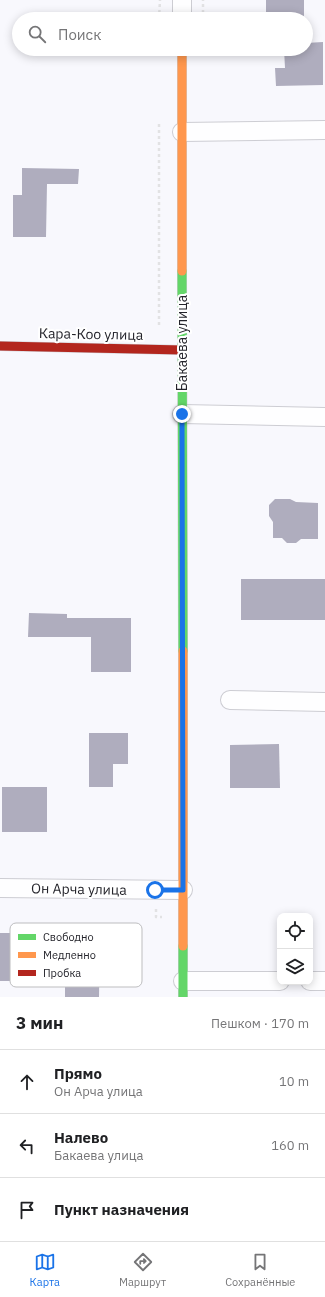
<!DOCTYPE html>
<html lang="ru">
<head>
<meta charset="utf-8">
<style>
	body { margin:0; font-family:"IBM Plex Sans",sans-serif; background:#f6f6f6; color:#202124 }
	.controls { position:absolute; right:12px; bottom:12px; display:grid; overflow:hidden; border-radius:8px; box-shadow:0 2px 10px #0003 }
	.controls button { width:36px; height:36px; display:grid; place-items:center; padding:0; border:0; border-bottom:1px solid #e0e0e0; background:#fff; color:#202124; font:20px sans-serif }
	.stop { position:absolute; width:12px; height:12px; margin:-9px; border:3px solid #1a73e8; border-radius:50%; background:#fff }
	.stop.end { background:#1a73e8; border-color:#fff; box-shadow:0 1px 4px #0008 }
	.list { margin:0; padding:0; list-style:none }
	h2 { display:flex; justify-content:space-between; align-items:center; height:52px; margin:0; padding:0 16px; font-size:17px }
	h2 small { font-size:13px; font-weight:400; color:#757577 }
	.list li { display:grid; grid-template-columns:26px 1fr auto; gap:12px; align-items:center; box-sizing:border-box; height:64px; padding:0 16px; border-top:1px solid #e0e0e0 }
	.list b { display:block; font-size:15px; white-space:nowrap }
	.list p { margin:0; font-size:13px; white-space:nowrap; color:#757577 }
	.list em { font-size:13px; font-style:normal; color:#757577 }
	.icon { flex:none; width:22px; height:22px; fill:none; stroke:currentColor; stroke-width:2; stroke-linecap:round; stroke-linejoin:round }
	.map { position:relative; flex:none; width:325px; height:997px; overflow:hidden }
	.search { position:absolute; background:#fff; box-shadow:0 2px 10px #0003; left:12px; right:12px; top:12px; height:44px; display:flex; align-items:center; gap:10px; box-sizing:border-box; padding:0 14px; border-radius:22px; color:#757577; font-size:15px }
	.sheet { height:244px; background:#fff }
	nav { display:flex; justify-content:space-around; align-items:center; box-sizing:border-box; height:56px; border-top:1px solid #e0e0e0; background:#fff; font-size:11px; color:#757577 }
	nav a { display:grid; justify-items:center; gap:2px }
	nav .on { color:#1a73e8 }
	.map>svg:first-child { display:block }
	.building { fill:#afadbe }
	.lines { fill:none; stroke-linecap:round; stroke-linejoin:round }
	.street-casing { stroke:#cdcdd3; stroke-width:20 }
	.fast-casing { stroke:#cdcdd3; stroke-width:10 }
	.slow-casing { stroke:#cdcdd3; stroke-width:10 }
	.jam-casing { stroke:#cdcdd3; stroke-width:10 }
	.path { stroke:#e2e2e4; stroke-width:2.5; stroke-dasharray:3 3; stroke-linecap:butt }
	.street { stroke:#fefeff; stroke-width:18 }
	.fast { stroke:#63d668; stroke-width:9 }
	.slow { stroke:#ff974d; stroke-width:9 }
	.jam { stroke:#b3261e; stroke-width:9 }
	.route { stroke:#1a73e8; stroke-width:5 }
	.labels { text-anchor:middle; stroke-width:4; stroke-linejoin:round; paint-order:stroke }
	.street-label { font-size:14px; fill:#24242b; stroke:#fff }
	.key { fill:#fff; stroke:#bdbdbf; stroke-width:1 }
	.key-label { font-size:11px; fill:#24242b }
</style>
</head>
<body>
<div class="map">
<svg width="325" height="997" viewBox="0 0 325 997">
	<rect width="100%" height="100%" fill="#f8f8fd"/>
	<!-- building -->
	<g class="building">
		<rect x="266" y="0" width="38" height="19"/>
		<polygon points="323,42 323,85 276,86 275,68 285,68 284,49 306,49 306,43"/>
		<polygon points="22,168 79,169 78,184 47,184 46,237 13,237 13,195 22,195"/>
		<polygon points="275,499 290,499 296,502 318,503 318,539 301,539 296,543 287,543 282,538 273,538 273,522 269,516 269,505"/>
		<rect x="241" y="579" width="84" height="41"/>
		<polygon points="29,613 67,614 67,618 131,618 131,672 91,672 91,637 28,637"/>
		<polygon points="89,733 128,733 128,764 113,764 113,787 89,787"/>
		<polygon points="279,744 280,788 230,788 230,745"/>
		<rect x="2" y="787" width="45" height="45"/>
		<polygon points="0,933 24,933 23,981 0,981"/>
		<polygon points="65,935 100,935 99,997 65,997"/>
	</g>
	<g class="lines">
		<defs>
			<g id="street">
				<polyline points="182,0 182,19"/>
				<polyline points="182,132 325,130"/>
				<polyline points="182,414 325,417"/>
				<polyline points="230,700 325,702"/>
				<polyline points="0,888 183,890"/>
				<polyline points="183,981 280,981"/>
				<polyline points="310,981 325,981"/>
			</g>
			<g id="fast">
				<polyline points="182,271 183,651"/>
				<polyline points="183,946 183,997"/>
			</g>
			<g id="slow">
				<polyline points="182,49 182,271"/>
				<polyline points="183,651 183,946"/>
			</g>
			<polyline id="jam" points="0,346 182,350"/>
		</defs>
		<!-- street casing -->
		<use href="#street" class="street-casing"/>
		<!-- fast casing -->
		<use href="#fast" class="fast-casing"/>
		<!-- slow casing -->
		<use href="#slow" class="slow-casing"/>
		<!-- jam casing -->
		<use href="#jam" class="jam-casing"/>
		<!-- path -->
		<g class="path">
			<polyline points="159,19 160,0"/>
			<polyline points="203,19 203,0"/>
			<polyline points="159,325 159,123"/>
			<polyline points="156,909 156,917 162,917"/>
		</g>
		<!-- street -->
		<use href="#street" class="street"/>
		<!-- fast -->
		<use href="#fast" class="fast"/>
		<!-- slow -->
		<use href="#slow" class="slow"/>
		<!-- jam -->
		<use href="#jam" class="jam"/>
	</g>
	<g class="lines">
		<!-- route -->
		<polyline class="route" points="155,890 183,890 182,414"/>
	</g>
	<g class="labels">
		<!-- street labels -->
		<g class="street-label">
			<text transform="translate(91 334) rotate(1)" y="5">Кара-Коо улица</text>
			<text transform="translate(182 343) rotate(-90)" y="5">Бакаева улица</text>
			<text transform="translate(79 889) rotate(1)" y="5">Он Арча улица</text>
		</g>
	</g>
	<!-- legend -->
	<rect x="10" y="923" width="132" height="64" rx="6" class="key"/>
	<rect x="18" y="934" width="18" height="6" fill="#63d668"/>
	<rect x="18" y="952" width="18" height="6" fill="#ff974d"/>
	<rect x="18" y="970" width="18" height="6" fill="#b3261e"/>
	<g class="key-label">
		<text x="43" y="941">Свободно</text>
		<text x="43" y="959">Медленно</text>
		<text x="43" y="977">Пробка</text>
	</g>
</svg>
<div class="controls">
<button><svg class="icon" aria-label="locate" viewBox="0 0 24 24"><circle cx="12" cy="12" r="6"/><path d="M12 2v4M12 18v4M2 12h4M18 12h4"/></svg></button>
<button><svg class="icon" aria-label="layers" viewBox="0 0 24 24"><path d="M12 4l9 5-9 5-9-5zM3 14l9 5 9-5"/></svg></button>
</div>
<div class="stop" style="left:155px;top:890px"></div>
<div class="stop end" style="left:182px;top:414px"></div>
<div class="search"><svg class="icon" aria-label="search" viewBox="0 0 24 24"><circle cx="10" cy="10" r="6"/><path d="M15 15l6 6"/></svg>Поиск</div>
</div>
<section class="sheet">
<h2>3 мин<small>Пешком · 170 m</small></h2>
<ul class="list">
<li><svg class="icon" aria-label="ahead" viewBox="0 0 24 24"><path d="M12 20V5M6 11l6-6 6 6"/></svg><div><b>Прямо</b><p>Он Арча улица</p></div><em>10 m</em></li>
<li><svg class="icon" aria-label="left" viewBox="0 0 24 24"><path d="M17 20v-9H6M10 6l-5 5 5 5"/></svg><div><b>Налево</b><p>Бакаева улица</p></div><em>160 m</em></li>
<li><svg class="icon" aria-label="arrive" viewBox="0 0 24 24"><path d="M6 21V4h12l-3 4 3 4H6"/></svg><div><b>Пункт назначения</b></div></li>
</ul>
</section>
<nav>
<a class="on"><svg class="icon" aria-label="map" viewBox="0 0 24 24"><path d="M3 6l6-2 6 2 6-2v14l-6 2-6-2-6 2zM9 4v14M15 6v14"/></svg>Карта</a>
<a><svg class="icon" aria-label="directions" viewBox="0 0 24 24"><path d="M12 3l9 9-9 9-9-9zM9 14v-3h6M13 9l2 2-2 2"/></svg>Маршрут</a>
<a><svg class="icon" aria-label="saved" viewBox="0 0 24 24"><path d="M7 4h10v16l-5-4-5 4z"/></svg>Сохранённые</a>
</nav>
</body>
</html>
